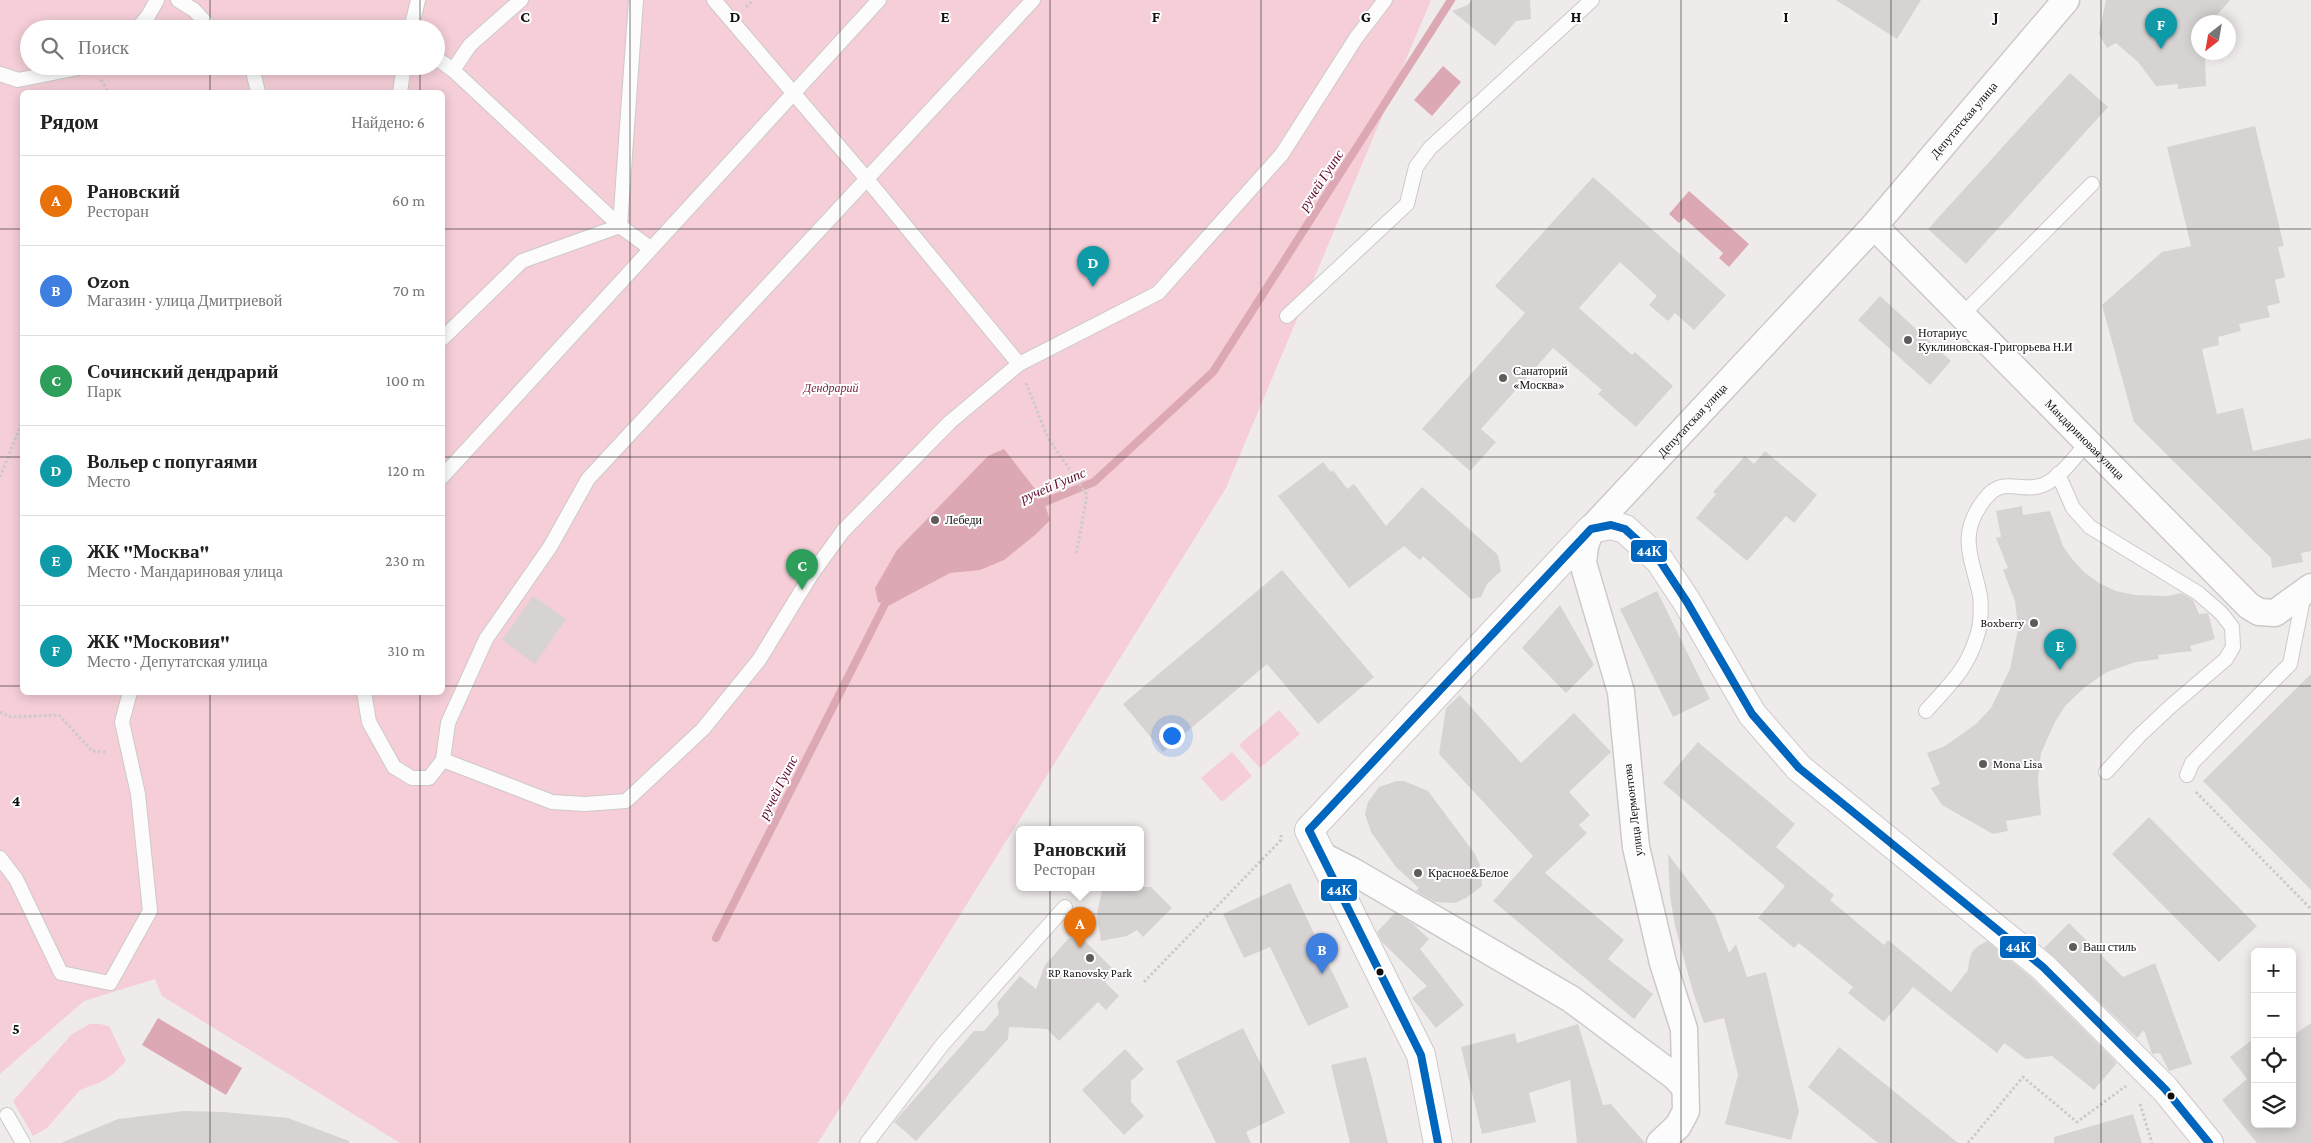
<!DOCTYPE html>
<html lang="ru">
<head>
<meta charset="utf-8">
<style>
	body { margin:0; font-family:"Crimson Pro",serif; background:#f6f6f6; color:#222 }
	.controls { position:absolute; right:15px; bottom:15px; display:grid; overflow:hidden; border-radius:8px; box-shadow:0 2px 12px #0003 }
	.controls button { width:45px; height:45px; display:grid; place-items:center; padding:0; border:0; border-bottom:1px solid #e0e0e0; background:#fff; color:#222; font:25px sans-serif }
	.compass { position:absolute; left:2191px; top:15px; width:45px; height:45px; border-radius:50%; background:#fff; box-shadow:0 2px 12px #0003; rotate:211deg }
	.you { position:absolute; left:1171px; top:735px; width:18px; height:18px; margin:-12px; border:4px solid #fff; border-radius:50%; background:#1a73e8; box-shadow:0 0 0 8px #1a73e833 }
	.badge { display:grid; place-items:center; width:32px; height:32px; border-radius:50%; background:#0b8043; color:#fff; font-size:16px; font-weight:700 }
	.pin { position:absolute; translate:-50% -41px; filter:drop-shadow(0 1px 2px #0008) }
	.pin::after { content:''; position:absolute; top:26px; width:18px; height:15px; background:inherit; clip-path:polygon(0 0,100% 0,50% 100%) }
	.popup { position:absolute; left:1016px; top:826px; width:128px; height:65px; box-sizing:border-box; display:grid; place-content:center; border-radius:8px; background:#fff; filter:drop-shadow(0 1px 4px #0005); font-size:16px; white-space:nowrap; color:#767676 }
	.popup b { font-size:19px; color:#222 }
	.popup::after { content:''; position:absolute; left:50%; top:100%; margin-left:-10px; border:10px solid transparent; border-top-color:#fff }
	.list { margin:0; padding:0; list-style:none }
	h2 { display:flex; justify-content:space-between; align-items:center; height:65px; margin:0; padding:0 20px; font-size:21px }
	h2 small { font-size:16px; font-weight:400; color:#767676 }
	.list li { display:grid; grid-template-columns:32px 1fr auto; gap:15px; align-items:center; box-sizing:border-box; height:90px; padding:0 20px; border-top:1px solid #e0e0e0 }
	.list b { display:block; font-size:19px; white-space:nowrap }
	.list p { margin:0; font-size:16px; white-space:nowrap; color:#767676 }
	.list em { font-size:16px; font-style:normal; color:#767676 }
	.icon { flex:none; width:28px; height:28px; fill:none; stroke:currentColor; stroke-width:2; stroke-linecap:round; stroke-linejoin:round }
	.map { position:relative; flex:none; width:2311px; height:1143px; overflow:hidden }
	.search { position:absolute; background:#fff; box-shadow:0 2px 12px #0003; left:20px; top:20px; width:425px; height:55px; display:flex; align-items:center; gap:12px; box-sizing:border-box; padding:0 18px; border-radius:28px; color:#767676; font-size:19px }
	.panel { position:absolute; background:#fff; box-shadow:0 2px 12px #0003; left:20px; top:90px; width:425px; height:605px; border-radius:8px }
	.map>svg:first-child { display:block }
	.green { fill:#f5ced7; fill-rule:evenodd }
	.water { fill:#dca8b4 }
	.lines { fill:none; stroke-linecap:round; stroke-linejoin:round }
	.stream { stroke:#dca8b4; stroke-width:8 }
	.building { fill:#d7d3d3 }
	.service-casing { stroke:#cdc9c9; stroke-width:16 }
	.minor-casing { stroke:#cdc9c9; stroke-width:29 }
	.tertiary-casing { stroke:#cdc9c9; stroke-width:30 }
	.path { stroke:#cccaca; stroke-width:3; stroke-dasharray:2.5 2.5; stroke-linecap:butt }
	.service { stroke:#fdfcfc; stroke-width:14 }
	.minor { stroke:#fdfcfc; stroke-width:26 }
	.tertiary { stroke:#fdfcfc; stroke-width:28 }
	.bus-1-casing { stroke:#fff; stroke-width:11 }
	.bus-1 { stroke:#0065bd; stroke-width:8 }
	.grid { fill:none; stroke:#110e0e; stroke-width:1; stroke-opacity:0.55 }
	.poi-dot { fill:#5f5b5b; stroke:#fff; stroke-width:2 }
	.bus-dot { fill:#110e0e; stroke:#fff; stroke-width:2 }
	.labels { text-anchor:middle; stroke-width:4; stroke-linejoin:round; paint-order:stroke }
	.street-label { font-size:12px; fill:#110e0e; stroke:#fff }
	.poi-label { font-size:12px; fill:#110e0e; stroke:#fff; text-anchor:start }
	.park-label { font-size:12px; font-style:italic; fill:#78233f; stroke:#fff }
	.water-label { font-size:14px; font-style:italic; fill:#5e072b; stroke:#fff }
	.grid-label { font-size:16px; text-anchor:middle; font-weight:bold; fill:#110e0e; stroke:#fff; stroke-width:4; stroke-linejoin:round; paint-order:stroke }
	.line-badge { stroke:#fff; stroke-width:2 }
	.badge-label { font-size:14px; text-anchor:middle; font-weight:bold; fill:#fff }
</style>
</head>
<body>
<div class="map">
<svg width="2311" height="1143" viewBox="0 0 2311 1143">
	<rect width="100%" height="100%" fill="#f0ebeb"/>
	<!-- green -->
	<g class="green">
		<path d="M0 0H1431L1226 488 818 1143H400L162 996 155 979 84 1001 0 1074ZM29 29H436V66H29ZM22 92H442V692H22Z"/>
		<polygon points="1279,710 1300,734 1260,768 1239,745"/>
		<polygon points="1232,752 1252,776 1222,802 1201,778"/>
		<polygon points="90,1024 100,1024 109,1026 126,1061 113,1074 101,1082 80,1090 47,1128 33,1136 13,1101 72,1034"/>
	</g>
	<!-- water -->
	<g class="water">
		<polygon points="1443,66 1461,82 1432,116 1414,100"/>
		<polygon points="1689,191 1749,244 1729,267 1719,258 1723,253 1684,218 1679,223 1669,214"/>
		<polygon points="1004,449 1043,499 1050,520 1035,535 1004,560 980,570 950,573 890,605 878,602 875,588 897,550 988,456"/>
		<polygon points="158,1018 242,1068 226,1095 142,1045"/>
	</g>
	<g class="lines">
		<!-- stream -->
		<g class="stream">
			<polyline points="1035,506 1094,482 1213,372 1451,0"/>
			<polyline points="716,938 889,596"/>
		</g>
	</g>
	<!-- building -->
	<g class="building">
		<polygon points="1472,0 1530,0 1531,19 1516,21 1495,46 1452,11 1468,5"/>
		<polygon points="1836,0 1921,0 1897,39"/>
		<polygon points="2106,0 2230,0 2211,22 2198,22 2198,52 2205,52 2206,86 2178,89 2178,84 2156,86 2138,62 2116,43 2107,48 2099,34"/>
		<polygon points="2070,73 2108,107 1966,264 1928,229"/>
		<polygon points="2255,126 2284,246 2278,247 2285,277 2275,280 2280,303 2267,306 2270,317 2239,324 2241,331 2218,337 2219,345 2202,349 2217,414 2243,408 2253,451 2311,438 2311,551 2301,553 2303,562 2272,568 2271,558 2134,422 2102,305 2162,252 2191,246 2167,147"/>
		<polygon points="1593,177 1726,295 1694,330 1675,313 1668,321 1649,305 1657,296 1620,262 1579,308 1632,355 1635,352 1673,386 1636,427 1598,394 1602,390 1553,348 1481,429 1496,442 1470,471 1422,429 1525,313 1495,286"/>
		<polygon points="1880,296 1951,361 1930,385 1858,320"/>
		<polygon points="1765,451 1817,495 1794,523 1786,516 1747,561 1696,518 1716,494 1713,492 1745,456 1754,464"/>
		<polygon points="1323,462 1331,472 1333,470 1347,489 1354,484 1386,526 1422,487 1498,555 1501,571 1487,584 1481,597 1471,599 1423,556 1420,560 1404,546 1349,588 1278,496"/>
		<polygon points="2022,506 2023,515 2050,511 2063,546 2072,559 2084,572 2099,583 2116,591 2135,595 2168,596 2181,593 2193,600 2199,614 2208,613 2215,639 2190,646 2192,651 2158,655 2159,659 2136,662 2107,672 2085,687 2065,706 2055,722 2041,753 2038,779 2041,815 2006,821 2008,831 1993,834 1942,805 1931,788 1940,784 1927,753 1945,746 1976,724 1991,708 2010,669 2018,629 2015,601 2003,570 2008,568 1996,538 2001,537 1996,511"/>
		<polygon points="1282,570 1374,677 1318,724 1267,664 1163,752 1123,704"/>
		<polygon points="1657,591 1710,699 1673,717 1620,609"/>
		<polygon points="533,596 566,619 535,664 502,640"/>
		<polygon points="1560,605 1594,665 1566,693 1522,648"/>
		<polygon points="2311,674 2311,890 2203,781"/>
		<polygon points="1460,695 1521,763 1574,713 1611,752 1569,792 1590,815 1579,825 1587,833 1545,873 1624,940 1608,959 1653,994 1634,1019 1493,901 1533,856 1439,754 1446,708"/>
		<polygon points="1698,742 1795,824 1776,847 1834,895 1830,900 1884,945 1888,940 1951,992 1968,970 1969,961 1972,952 1978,946 1987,941 2033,979 2117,1063 2094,1090 2052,1056 2026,1059 2004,1043 1997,1053 1913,987 1884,1022 1848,993 1853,987 1799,943 1794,948 1758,918 1785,886 1663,783"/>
		<polygon points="1397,781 1404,781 1428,791 1475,854 1480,865 1482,886 1466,898 1455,903 1435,902 1416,891 1419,888 1396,867 1371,832 1365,814 1368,802 1379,787"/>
		<polygon points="2149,817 2257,926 2219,962 2112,854"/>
		<polygon points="1668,854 1715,916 1729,953 1736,944 1747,977 1766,972 1799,1111 1791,1140 1725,1124 1738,1075 1724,1018 1704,1023 1693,992 1675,926 1670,896"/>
		<polygon points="1290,883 1349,1007 1308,1026 1270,947 1244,958 1223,914"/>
		<polygon points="1103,887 1151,887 1172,908 1143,937 1137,930 1127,936 1101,941 1097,914"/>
		<polygon points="1395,913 1413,924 1429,939 1420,949 1464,1005 1436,1028 1412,998 1427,986 1382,942 1377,932"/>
		<polygon points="2069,923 2123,977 2155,963 2192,1064 2169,1071 2160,1053 2152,1054 2144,1030 2137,1038 2044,948"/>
		<polygon points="1080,936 1116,972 1105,982 1119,996 1106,1010 1098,1002 1059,1041 1047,1029 1009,1027 1008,1039 916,1141 894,1122 974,1031 984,1031 999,1014 997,1003 1020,976 1036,989 1045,965 1068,939"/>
		<polygon points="2311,1023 2311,1143 2257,1143 2222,1100 2247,1079 2230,1057 2253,1039 2255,1040 2255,1124 2292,1124 2292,1036"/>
		<polygon points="1578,1024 1603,1105 1611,1104 1645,1143 1577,1143 1570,1080 1529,1093 1536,1122 1482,1134 1461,1047 1515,1033 1517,1043"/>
		<polygon points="1243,1028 1285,1113 1246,1132 1251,1143 1216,1143 1176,1061"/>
		<polygon points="1839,1047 1958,1143 1878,1143 1808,1087"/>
		<polygon points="1125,1049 1144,1069 1131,1081 1131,1102 1144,1116 1124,1135 1082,1090"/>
		<polygon points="1366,1057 1372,1078 1388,1143 1350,1143 1331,1065"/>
		<polygon points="184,1111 224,1112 288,1118 349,1141 349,1143 61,1143 118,1119"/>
		<polygon points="2133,1114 2142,1143 2054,1143 2054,1137"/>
	</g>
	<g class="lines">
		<defs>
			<g id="service">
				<polyline points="178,0 194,10 212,29"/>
				<polyline points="636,0 620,226 650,248"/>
				<polyline points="714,0 866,178 1019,364"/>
				<polyline points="137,29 148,16 157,0"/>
				<polyline points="411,29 418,0"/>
				<polyline points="436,58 453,70 470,45 521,0"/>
				<polyline points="248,66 253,71 258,92"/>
				<polyline points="0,74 18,80 88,66"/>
				<polyline points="400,92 404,66"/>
				<polyline points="1287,316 1407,204 1416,167 1430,148 1592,0"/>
				<polyline points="1961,316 2092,184"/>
				<polyline points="442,339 522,261 620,226 453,70"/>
				<polyline points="2058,474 2073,508 2090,527 2198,593 2221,613 2232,627 2233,647 2226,659 2171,706 2139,736 2106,772"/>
				<polyline points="442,477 879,0"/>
				<polyline points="364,692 369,722 394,767 412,778 429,778 443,760 448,723 486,639 550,547 588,479 1033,0"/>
				<path d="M1926 711C1949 685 1967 670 1977 636 1981 625 1982 602 1979 591 1971 556 1958 534 1984 500 2003 474 2020 494 2043 485 2060 478 2075 457 2087 443"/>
				<polyline points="443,760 552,802 585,804 626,801 703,729 759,660 811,575 843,531 950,422 1019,364 1158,293 1282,154 1356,38 1385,0"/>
				<polyline points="2187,775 2192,763 2290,664 2304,594"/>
				<polyline points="0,858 16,879 61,973 110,983 150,911 138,794 122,722 130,692"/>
				<polyline points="7,1115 23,1143"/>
				<polyline points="867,1143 943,1044 1065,907"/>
			</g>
			<g id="minor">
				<path id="s1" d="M1874 226 2249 606 2259 612 2275 613 2311 587"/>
				<polyline points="1321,855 1354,872 1571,999 1674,1076 1685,1087"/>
				<path id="s2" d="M1660 1143 1678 1126 1686 1111 1684 1029 1663 963 1636 847 1621 692 1583 563 1585 546 1591 529 1874 226 2066 0"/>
			</g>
			<polyline id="tertiary" points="1438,1143 1421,1055 1309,830 1591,529 1611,525 1625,529 1660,561 1687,602 1752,714 1799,768 2043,967 2165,1089 2209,1143"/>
		</defs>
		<!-- service casing -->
		<use href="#service" class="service-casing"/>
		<!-- minor casing -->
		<use href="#minor" class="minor-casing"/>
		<!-- tertiary casing -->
		<use href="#tertiary" class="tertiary-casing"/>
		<!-- path -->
		<g class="path">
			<polyline points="746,7 753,0"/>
			<polyline points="101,80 108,92"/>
			<polyline points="1026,383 1048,438 1087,495 1076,555"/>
			<polyline points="0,477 22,422"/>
			<polyline points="0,712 11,717 59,715 92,751 108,752"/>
			<polyline points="2196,792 2311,909"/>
			<polyline points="1144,982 1281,840 1281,833"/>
			<polyline points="2140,1104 2152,1143"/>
			<polyline points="1968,1143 2023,1077 2077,1122 2126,1086"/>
		</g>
		<!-- service -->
		<use href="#service" class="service"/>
		<!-- minor -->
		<use href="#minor" class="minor"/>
		<!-- tertiary -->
		<use href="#tertiary" class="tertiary"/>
		<defs>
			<polyline id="bus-1" points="1438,1143 1421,1055 1309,830 1591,529 1611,525 1625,529 1660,561 1687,602 1752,714 1799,768 2043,967 2165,1089 2209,1143"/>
		</defs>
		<!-- bus-1 casing -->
		<use href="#bus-1" class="bus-1-casing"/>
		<!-- bus-1 -->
		<use href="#bus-1" class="bus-1"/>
	</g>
	<!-- grid -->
	<path class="grid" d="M210 0V29M420 0V29M630 0V1143M840 0V1143M1050 0V1143M1261 0V1143M1471 0V1143M1681 0V1143M1891 0V1143M2101 0V1143M210 66V92M420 66V92M0 229H22M442 229H2311M0 457H22M442 457H2311M0 686H22M442 686H2311M210 692V1143M420 692V1143M0 914H2311"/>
	<!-- markers -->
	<g class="poi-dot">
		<circle cx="1908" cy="340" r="5"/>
		<circle cx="1503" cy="378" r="5"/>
		<circle cx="935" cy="520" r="5"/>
		<circle cx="2034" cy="623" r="5"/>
		<circle cx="1983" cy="764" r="5"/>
		<circle cx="1418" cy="873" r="5"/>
		<circle cx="2073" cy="947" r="5"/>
		<circle cx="1090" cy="958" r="5"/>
	</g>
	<g class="bus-dot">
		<circle cx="1380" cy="972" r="4.5"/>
		<circle cx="2171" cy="1096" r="4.5"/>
	</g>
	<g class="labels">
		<!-- street labels -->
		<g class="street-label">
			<text dy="4" stroke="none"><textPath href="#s2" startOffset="1191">Депутатская улица</textPath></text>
			<text dy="4" stroke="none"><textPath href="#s2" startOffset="786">Депутатская улица</textPath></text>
			<text dy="4" stroke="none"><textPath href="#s1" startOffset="300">Мандариновая улица</textPath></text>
			<text transform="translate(1633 810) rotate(-97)" y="4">улица Лермонтова</text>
		</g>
		<!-- poi labels -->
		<g class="poi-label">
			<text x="1918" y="337">Нотариус<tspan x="1918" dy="14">Куклиновская-Григорьева Н.И</tspan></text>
			<text x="1513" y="375">Санаторий<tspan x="1513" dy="14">«Москва»</tspan></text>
			<text x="945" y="524">Лебеди</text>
			<text x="2024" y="627" text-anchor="end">Boxberry</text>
			<text x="1993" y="768">Mona Lisa</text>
			<text x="1428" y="877">Красное&amp;Белое</text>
			<text x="2083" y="951">Ваш стиль</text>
			<text x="1090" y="977" text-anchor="middle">RP Ranovsky Park</text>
		</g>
		<!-- park labels -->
		<g class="park-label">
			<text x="831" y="392">Дендрарий</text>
		</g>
		<!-- water labels -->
		<g class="water-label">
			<text transform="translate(1321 180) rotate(-57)" y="5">ручей Гуипс</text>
			<text transform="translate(1053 485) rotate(-23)" y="5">ручей Гуипс</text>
			<text transform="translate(778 787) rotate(-63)" y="5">ручей Гуипс</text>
		</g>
	</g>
	<g class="grid-label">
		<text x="525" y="22">C</text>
		<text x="735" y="22">D</text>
		<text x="945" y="22">E</text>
		<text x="1156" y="22">F</text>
		<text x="1366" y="22">G</text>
		<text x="1576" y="22">H</text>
		<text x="1786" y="22">I</text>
		<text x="1996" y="22">J</text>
		<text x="16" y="806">4</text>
		<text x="16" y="1034">5</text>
	</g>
	<g class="line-badge">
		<rect x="1630" y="539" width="38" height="24" rx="5" fill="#0065bd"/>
		<rect x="1320" y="878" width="38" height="24" rx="5" fill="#0065bd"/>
		<rect x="1999" y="935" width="38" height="24" rx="5" fill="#0065bd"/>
	</g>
	<g class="badge-label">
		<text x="1649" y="556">44К</text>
		<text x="1339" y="895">44К</text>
		<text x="2018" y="952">44К</text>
	</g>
</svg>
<div class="controls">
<button>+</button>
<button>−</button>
<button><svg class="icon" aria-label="locate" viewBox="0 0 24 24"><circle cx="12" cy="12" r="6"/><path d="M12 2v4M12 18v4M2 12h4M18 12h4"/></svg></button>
<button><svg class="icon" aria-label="layers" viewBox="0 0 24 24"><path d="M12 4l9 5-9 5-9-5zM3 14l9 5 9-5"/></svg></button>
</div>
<svg class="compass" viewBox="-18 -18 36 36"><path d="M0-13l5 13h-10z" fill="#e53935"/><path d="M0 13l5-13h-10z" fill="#767676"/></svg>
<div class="you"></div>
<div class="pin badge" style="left:1080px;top:948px;background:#e8710a">A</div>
<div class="popup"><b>Рановский</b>Ресторан</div>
<div class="pin badge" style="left:1322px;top:974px;background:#3f7fe0">B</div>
<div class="pin badge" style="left:802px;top:590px;background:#2e9e5b">C</div>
<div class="pin badge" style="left:1093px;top:287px;background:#0f9aa8">D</div>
<div class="pin badge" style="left:2060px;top:670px;background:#0f9aa8">E</div>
<div class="pin badge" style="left:2161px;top:49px;background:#0f9aa8">F</div>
<div class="search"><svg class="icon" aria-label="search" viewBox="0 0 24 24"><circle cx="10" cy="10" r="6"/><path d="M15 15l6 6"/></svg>Поиск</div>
<section class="panel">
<h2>Рядом<small>Найдено: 6</small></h2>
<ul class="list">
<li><span class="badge" style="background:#e8710a">A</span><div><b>Рановский</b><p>Ресторан</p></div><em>60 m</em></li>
<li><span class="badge" style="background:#3f7fe0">B</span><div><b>Ozon</b><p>Магазин · улица Дмитриевой</p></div><em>70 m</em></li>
<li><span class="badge" style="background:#2e9e5b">C</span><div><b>Сочинский дендрарий</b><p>Парк</p></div><em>100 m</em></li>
<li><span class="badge" style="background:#0f9aa8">D</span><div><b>Вольер с попугаями</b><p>Место</p></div><em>120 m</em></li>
<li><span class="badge" style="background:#0f9aa8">E</span><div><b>ЖК &quot;Москва&quot;</b><p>Место · Мандариновая улица</p></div><em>230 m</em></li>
<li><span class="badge" style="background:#0f9aa8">F</span><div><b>ЖК &quot;Московия&quot;</b><p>Место · Депутатская улица</p></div><em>310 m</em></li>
</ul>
</section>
</div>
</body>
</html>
